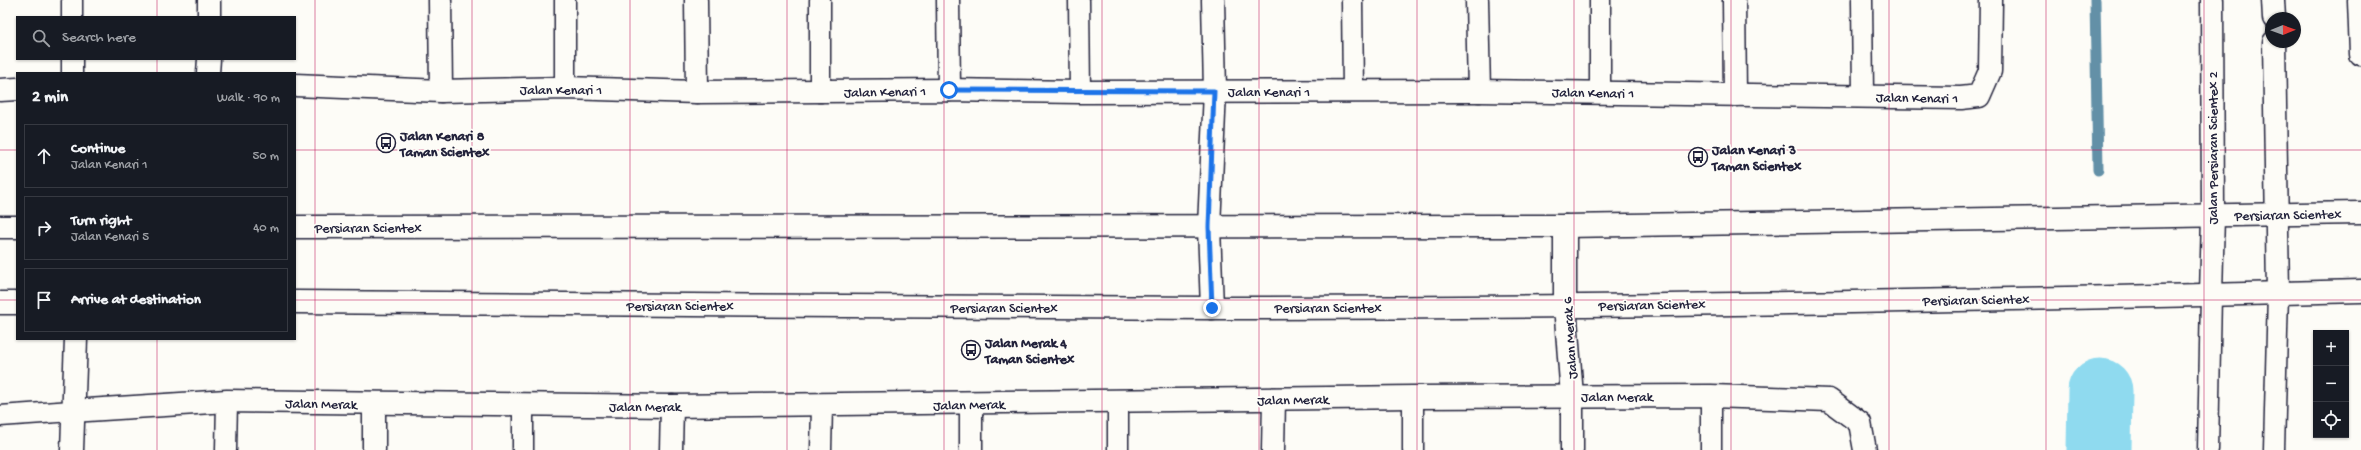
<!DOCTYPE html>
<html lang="en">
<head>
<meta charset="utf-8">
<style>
	body { margin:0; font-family:"Gochi Hand",sans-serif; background:#242831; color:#f1f3f6 }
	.controls { position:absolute; right:12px; bottom:12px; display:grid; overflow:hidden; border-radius:0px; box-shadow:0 1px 3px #0004 }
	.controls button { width:36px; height:36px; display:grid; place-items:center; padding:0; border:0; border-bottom:1px solid #363941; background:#171b24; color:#f1f3f6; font:20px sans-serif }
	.compass { position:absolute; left:2265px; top:12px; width:36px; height:36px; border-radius:50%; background:#171b24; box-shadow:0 1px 3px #0004; rotate:89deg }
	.stop { position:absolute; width:12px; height:12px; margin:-9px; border:3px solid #1a73e8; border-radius:50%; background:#fff }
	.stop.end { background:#1a73e8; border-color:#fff; box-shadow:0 1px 4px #0008 }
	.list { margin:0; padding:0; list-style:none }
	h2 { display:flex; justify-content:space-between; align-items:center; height:52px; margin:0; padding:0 16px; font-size:17px }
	h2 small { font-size:13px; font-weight:400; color:#9ea1a6 }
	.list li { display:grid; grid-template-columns:26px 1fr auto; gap:12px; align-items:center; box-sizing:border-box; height:64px; margin:0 8px 8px; padding:0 8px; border:1px solid #363941; border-radius:0px }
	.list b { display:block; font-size:15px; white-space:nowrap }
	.list p { margin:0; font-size:13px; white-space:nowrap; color:#9ea1a6 }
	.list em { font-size:13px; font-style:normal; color:#9ea1a6 }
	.icon { flex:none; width:22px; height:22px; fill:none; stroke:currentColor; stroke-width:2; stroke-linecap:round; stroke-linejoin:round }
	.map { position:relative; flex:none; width:2361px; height:450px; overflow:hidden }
	.search { position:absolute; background:#171b24; box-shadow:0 1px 3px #0004; left:16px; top:16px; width:280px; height:44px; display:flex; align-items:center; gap:10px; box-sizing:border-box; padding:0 14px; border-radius:0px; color:#9ea1a6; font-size:15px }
	.panel { position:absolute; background:#171b24; box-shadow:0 1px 3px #0004; left:16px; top:72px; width:280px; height:268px; border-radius:0px }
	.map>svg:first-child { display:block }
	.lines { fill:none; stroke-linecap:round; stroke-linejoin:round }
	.stream { stroke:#6390a7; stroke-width:11 }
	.river { stroke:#8fdaef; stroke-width:65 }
	.service-casing { stroke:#22223b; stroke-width:23 }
	.minor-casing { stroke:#22223b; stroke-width:25 }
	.tertiary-casing { stroke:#22223b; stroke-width:25 }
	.service { stroke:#fdfcf7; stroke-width:20 }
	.minor { stroke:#fdfcf7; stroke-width:22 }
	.tertiary { stroke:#fdfcf7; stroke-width:22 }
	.route { stroke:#1a73e8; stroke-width:5 }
	.grid { fill:none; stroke:#c2185b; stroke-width:1; stroke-opacity:0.55 }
	.labels { text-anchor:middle; stroke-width:3.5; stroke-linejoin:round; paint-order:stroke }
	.street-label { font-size:14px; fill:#22223b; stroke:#fdfcf7 }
	.poi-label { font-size:14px; font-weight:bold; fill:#22223b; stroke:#fdfcf7; text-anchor:start }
</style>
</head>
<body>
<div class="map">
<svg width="2361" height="450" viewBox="0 0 2361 450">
	<rect width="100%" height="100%" fill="#fdfcf7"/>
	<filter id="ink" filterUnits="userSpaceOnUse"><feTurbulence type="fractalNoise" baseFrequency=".025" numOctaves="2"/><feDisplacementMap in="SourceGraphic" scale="8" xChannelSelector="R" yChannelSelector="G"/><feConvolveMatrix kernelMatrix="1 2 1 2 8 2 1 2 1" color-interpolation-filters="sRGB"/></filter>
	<g filter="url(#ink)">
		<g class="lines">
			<!-- stream -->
			<polyline class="stream" points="2095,0 2098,170"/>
			<!-- river -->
			<polyline class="river" points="2099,450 2100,391"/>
			<defs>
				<g id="service">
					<polyline points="565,0 565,88"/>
					<polyline points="820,0 820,92"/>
					<polyline points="1079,0 1080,92"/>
					<polyline points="1352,0 1353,91"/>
					<polyline points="1600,0 1600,92"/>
					<polyline points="1862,0 1863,96"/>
					<polyline points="72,17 72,0"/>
					<polyline points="72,73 72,59"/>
					<polyline points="1118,402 1118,450"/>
					<polyline points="0,416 72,411"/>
					<polyline points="226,450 227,401"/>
					<polyline points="523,450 523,405"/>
					<polyline points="821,450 822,406"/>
					<polyline points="1413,450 1413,397"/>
					<polyline points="1711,450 1711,396"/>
					<polyline points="2208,450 2211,295"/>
					<polyline points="2274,450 2278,293"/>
				</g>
				<g id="minor">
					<polyline points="440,0 441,91"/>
					<polyline points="696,0 697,92"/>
					<polyline points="948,0 949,90"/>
					<polyline points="1477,0 1479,91"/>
					<polyline points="1734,0 1735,95"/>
					<polyline points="2359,0 2361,54"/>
					<polyline points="209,17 209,0"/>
					<polyline points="208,73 209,59"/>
					<polyline points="295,85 441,91 565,88 697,92 949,90 1080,92 1479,91 1961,98 1979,96 1990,71 1991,0"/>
					<polyline points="0,90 17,89"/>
					<polyline points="1565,226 1565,305 1572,396 1572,450"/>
					<polyline points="1212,308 1209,227 1215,91 1213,0"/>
					<polyline points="971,404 971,450"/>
					<polyline points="72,411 227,401 672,406 1413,397 1711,396 1829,400 1860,423 1865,450"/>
					<polyline points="72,450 76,339"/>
					<polyline points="374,450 374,404"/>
					<polyline points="671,450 672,406"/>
					<polyline points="1273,450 1274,399"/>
				</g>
				<g id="tertiary">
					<polyline points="2273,0 2274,18"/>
					<polyline points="2274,42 2278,293"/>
					<polyline points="0,227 17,227"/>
					<polyline points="295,227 1565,226 2361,213"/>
					<polyline points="2211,295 2213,215 2212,0"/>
					<path d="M295 302C600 304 904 307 1209 308 1593 308 1977 301 2361 291"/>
					<polyline points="0,303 17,303"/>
				</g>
			</defs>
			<!-- service casing -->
			<use href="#service" class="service-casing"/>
			<!-- minor casing -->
			<use href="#minor" class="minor-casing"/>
			<!-- tertiary casing -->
			<use href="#tertiary" class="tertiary-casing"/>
			<!-- service -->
			<use href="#service" class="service"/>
			<!-- minor -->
			<use href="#minor" class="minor"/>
			<!-- tertiary -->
			<use href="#tertiary" class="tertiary"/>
		</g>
	</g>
	<g class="lines" filter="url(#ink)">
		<!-- route -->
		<polyline class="route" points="949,90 1214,91 1209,227 1212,308"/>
	</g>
	<!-- grid -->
	<path class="grid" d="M157 0V17M315 0V450M472 0V450M630 0V450M787 0V450M944 0V450M1102 0V450M1259 0V450M1417 0V450M1574 0V450M1731 0V450M1889 0V450M2046 0V450M2204 0V450M157 59V73M0 150H17M295 150H2361M0 300H17M295 300H2361M157 339V450"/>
	<!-- icons -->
	<defs>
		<symbol id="bus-ring" viewBox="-11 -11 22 22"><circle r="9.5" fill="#fdfcf7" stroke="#22223b" stroke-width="1.5"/><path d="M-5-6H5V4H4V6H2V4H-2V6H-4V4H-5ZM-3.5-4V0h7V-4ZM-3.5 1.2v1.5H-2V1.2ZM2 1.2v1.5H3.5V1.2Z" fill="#22223b"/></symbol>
	</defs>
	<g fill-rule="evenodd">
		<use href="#bus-ring" x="375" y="132" width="22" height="22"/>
		<use href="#bus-ring" x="1687" y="146" width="22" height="22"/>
		<use href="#bus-ring" x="960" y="339" width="22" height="22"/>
	</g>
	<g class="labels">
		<!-- street labels -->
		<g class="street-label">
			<text x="561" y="94">Jalan Kenari 1</text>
			<text transform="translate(885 91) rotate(-1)" y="5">Jalan Kenari 1</text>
			<text x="1269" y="96">Jalan Kenari 1</text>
			<text transform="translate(1593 92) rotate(1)" y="5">Jalan Kenari 1</text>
			<text transform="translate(1917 97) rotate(1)" y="5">Jalan Kenari 1</text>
			<text transform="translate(2212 148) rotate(-90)" y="5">Jalan Persiaran Scientex 2</text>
			<text transform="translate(2288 214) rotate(-1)" y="5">Persiaran Scientex</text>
			<text x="368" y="232">Persiaran Scientex</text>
			<text transform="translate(1976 299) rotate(-1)" y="5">Persiaran Scientex</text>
			<text transform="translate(1652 304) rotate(-1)" y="5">Persiaran Scientex</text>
			<text x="680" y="310">Persiaran Scientex</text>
			<text x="1004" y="312">Persiaran Scientex</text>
			<text x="1328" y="312">Persiaran Scientex</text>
			<text transform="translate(1569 338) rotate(-94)" y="5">Jalan Merak 6</text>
			<text x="1617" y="401">Jalan Merak</text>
			<text transform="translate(1293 399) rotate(-1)" y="5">Jalan Merak</text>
			<text transform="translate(321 403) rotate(1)" y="5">Jalan Merak</text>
			<text transform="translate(969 404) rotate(-1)" y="5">Jalan Merak</text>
			<text x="645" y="411">Jalan Merak</text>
		</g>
		<!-- poi labels -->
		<g class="poi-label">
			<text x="400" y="140">Jalan Kenari 8<tspan x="400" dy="16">Taman Scientex</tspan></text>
			<text x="1712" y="154">Jalan Kenari 3<tspan x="1712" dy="16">Taman Scientex</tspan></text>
			<text x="985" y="347">Jalan Merak 4<tspan x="985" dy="16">Taman Scientex</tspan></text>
		</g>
	</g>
</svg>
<div class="controls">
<button>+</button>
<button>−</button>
<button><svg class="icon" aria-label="locate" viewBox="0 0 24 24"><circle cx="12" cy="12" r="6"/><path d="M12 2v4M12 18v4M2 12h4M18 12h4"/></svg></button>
</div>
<svg class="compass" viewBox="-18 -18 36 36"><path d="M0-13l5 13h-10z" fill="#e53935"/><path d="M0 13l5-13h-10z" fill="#9ea1a6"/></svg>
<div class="stop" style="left:949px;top:90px"></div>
<div class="stop end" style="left:1212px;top:308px"></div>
<div class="search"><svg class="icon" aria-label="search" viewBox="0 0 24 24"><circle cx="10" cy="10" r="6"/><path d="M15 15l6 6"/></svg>Search here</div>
<section class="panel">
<h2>2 min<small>Walk · 90 m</small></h2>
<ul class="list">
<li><svg class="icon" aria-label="ahead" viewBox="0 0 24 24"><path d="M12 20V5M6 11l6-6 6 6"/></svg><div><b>Continue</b><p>Jalan Kenari 1</p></div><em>50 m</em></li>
<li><svg class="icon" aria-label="right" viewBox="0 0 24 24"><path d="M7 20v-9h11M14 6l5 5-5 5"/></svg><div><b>Turn right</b><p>Jalan Kenari 5</p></div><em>40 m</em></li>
<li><svg class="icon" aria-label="arrive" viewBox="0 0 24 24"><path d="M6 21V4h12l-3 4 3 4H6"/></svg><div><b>Arrive at destination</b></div></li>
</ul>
</section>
</div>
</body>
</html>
